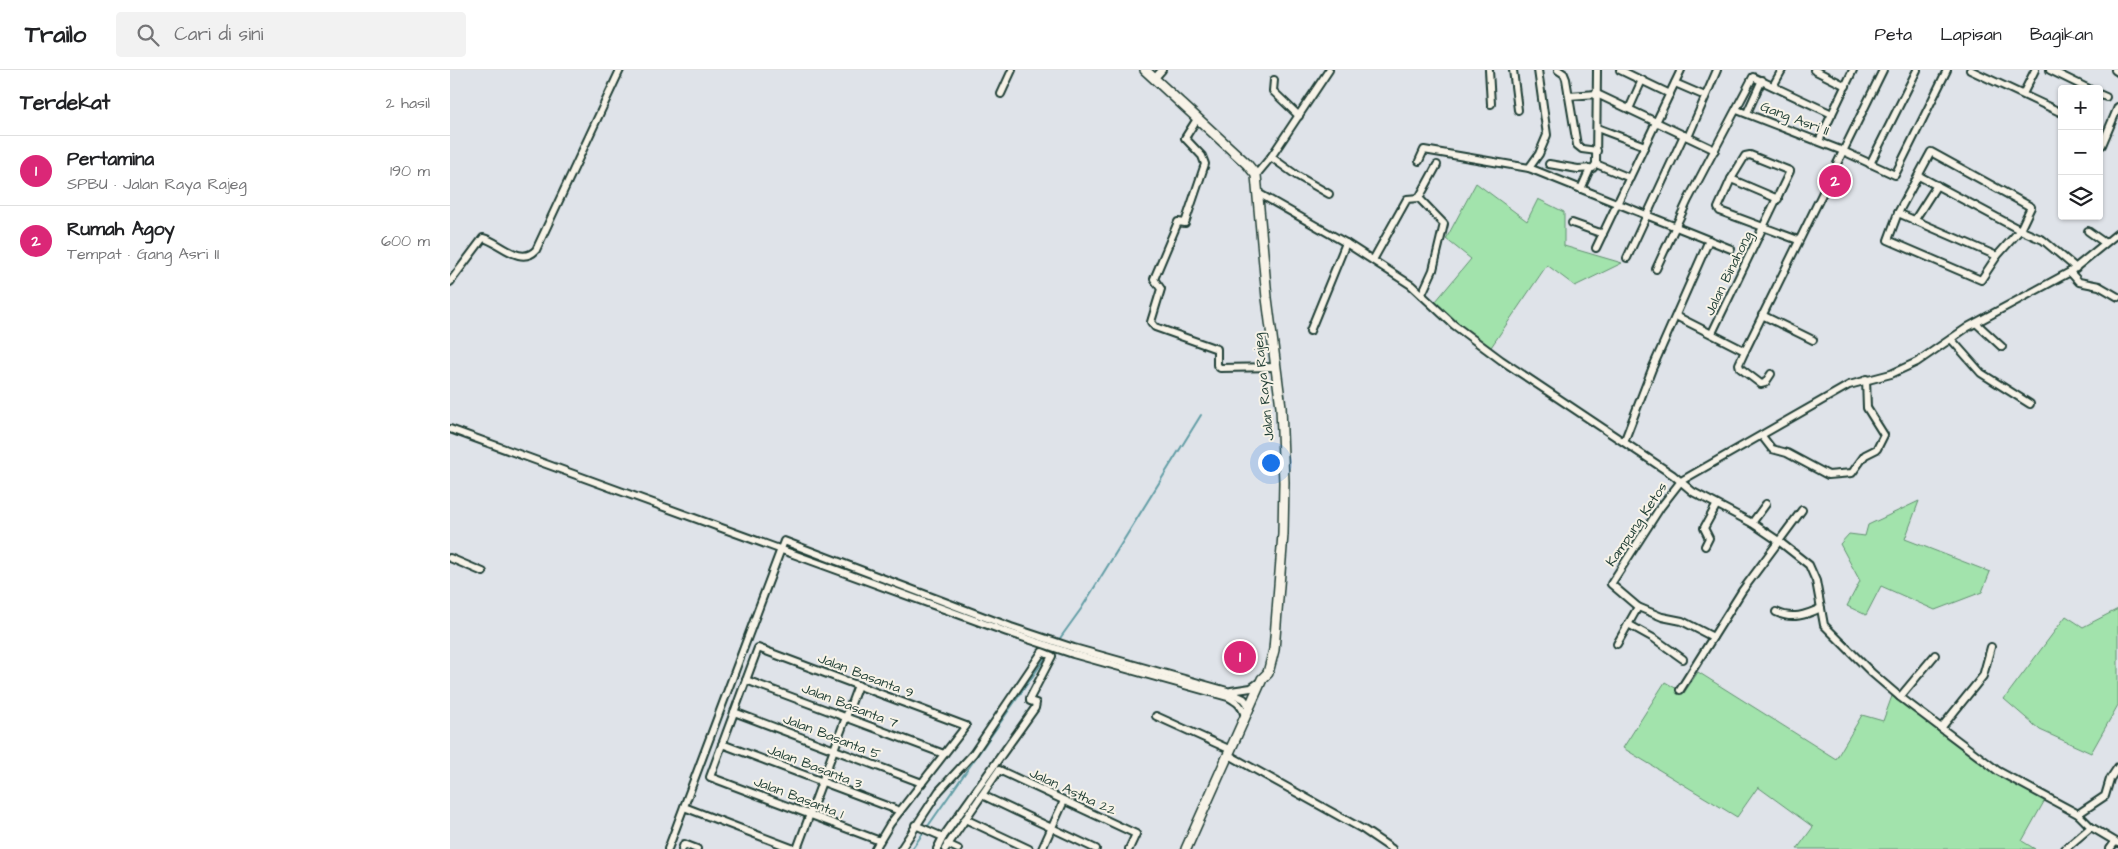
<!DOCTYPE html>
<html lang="id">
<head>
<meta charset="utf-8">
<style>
	body { margin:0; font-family:"Architects Daughter",sans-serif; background:#f2f2f2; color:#202124 }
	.controls { position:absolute; right:15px; top:15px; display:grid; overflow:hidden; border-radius:5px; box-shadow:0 1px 4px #0004 }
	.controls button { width:45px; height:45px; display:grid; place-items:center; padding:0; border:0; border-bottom:1px solid #e0e0e0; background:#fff; color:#202124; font:25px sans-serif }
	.you { position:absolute; left:820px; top:392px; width:18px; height:18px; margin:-12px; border:4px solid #fff; border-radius:50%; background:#1a73e8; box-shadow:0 0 0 8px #1a73e833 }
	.badge { display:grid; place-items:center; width:32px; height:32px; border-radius:50%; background:#db2777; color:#fff; font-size:16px; font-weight:700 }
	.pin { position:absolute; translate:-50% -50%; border:2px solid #fff; box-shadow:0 1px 5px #0006 }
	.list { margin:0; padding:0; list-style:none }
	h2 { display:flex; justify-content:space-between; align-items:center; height:65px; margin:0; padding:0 20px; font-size:21px }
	h2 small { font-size:16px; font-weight:400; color:#757577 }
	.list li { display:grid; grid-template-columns:32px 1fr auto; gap:15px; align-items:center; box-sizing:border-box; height:70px; padding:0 20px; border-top:1px solid #e0e0e0 }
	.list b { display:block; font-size:19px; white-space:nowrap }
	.list p { margin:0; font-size:16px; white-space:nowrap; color:#757577 }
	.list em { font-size:16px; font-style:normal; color:#757577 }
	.icon { flex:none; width:28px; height:28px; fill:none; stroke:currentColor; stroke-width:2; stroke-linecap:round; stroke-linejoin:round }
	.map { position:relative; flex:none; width:1668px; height:779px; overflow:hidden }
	header { display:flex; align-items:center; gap:30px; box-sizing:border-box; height:70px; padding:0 25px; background:#fff; border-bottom:1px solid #e0e0e0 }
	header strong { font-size:24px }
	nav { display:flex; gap:28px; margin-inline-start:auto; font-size:18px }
	.search { width:350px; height:45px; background:#f2f2f2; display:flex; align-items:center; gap:12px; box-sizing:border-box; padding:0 18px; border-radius:5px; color:#757577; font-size:19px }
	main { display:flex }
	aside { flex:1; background:#fff }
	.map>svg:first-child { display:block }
	.green { fill:#a2e3ac; stroke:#609070 }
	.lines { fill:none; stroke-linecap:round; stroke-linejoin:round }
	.stream { stroke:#649ea6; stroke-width:2 }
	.street-casing { stroke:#1f3d34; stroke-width:10 }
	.secondary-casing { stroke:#1f3d34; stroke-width:12 }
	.street { stroke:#f7f3e8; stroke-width:6 }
	.secondary { stroke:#f7f3e8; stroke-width:9 }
	.labels { text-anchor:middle; stroke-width:4; stroke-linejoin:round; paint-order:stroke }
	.street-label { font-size:14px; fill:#1f3d34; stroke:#f7f3e8 }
</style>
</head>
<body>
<header>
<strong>Trailo</strong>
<div class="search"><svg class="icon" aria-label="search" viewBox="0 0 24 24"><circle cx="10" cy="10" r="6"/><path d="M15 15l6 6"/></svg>Cari di sini</div>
<nav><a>Peta</a><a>Lapisan</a><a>Bagikan</a></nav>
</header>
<main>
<aside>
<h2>Terdekat<small>2 hasil</small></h2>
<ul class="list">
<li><span class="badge">1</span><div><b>Pertamina</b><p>SPBU · Jalan Raya Rajeg</p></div><em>190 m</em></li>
<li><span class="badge">2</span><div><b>Rumah Agoy</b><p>Tempat · Gang Asri II</p></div><em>600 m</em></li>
</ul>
</aside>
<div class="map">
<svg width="1668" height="779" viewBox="0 0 1668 779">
	<rect width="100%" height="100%" fill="#dfe3e9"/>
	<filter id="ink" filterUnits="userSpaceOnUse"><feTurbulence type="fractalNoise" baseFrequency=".02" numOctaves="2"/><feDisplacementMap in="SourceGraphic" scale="10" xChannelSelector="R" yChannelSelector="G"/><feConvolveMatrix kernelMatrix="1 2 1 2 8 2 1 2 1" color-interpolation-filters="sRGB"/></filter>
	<g filter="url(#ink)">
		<!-- green -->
		<g class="green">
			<polygon points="1026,113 1077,151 1088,129 1114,142 1114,176 1172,193 1125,216 1097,195 1037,283 981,237 1021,189 996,169"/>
			<polygon points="1469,431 1455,469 1540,502 1532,522 1485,540 1431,516 1416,545 1397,536 1410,511 1390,474 1399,464 1415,466 1418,455"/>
			<polygon points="1668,539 1668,635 1641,683 1590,660 1554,629 1616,546 1633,557"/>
			<polygon points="1248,602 1386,689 1412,645 1433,651 1442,626 1553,706 1595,730 1572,771 1585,779 1347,779 1363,757 1308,717 1287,747 1173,678 1215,612 1234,623"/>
		</g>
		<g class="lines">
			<!-- stream -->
			<g class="stream">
				<polyline points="608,571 631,539 751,345"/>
				<polyline points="462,779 596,587"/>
			</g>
			<defs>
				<g id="street">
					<polyline points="1039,0 1041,34"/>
					<polyline points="1063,0 1068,40"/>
					<polyline points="1108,0 1114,4 1116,9 1127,75 1132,79 1147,81"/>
					<polyline points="1170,0 1220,24"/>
					<polyline points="1364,0 1396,16"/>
					<polyline points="1520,0 1612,43"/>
					<polyline points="1600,0 1639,19"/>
					<polyline points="1665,0 1668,2"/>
					<polyline points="704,9 712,0"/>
					<polyline points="824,10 823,21 849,46"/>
					<polyline points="1225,13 1255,26"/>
					<polyline points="1323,16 1332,0"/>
					<polyline points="551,24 562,0"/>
					<polyline points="1573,24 1585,0"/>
					<polyline points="1649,24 1656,27"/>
					<polyline points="1119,26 1147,24 1265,80"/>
					<polyline points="1179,39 1192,10"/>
					<polyline points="1287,40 1393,81 1445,105 1497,0"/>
					<polyline points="1297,43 1312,10"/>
					<polyline points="747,49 735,68 752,86 755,94 735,153 728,152 704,209 711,219 701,252 705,257 767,279 767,295 770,298 826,297"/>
					<polyline points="1147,58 1195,76"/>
					<polyline points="1238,67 1267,0"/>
					<polyline points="1369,71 1403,0"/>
					<polyline points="1652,75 1668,37"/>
					<polygon points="1481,82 1581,137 1570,160 1547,186 1531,210 1438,170 1448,143"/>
					<polyline points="821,87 846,105 879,124"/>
					<polyline points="969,91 974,80 1079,98 1281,179"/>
					<polyline points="1099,94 1128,99 1143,98 1146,94 1147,0"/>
					<polyline points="1146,94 1180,108"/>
					<polyline points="1420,94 1467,0"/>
					<polyline points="1079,98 1089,84 1097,65 1088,0"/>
					<polyline points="806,105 821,87 879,0"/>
					<polyline points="1469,106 1570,160 1593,170 1626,198"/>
					<polyline points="1281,109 1328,129"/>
					<polyline points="1131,119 1140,99"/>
					<polyline points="808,123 896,173 961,215 1004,255 1051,290 1223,405 1243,422 1302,453 1330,472 1359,495 1366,511 1374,555 1422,603 1450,627 1548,701 1628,744 1641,757 1668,773"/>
					<polyline points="969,128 987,95"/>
					<polyline points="1448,143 1547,186"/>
					<polyline points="1464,151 1487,115"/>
					<polyline points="1122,153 1153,164"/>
					<polyline points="1638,161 1655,173"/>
					<polyline points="1146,178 1231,0"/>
					<polyline points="1177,188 1234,65"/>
					<polyline points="923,190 957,129 969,128 994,154 983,200 972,224"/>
					<polyline points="1206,199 1238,130 1303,7 1382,44"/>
					<polyline points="1620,202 1629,212 1649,216 1668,227"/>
					<path d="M0 212 33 168C49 171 70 197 86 180L170 0"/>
					<polyline points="1312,245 1363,270"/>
					<polyline points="1226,246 1295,281 1433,0"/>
					<polyline points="1526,253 1552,277"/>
					<polyline points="860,261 896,173"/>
					<polyline points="1262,263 1340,101 1300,85 1295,86 1281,109 1268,138 1270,141 1348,170"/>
					<polyline points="1501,269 1531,303 1580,334"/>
					<polyline points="1295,281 1289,294 1290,298 1311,314 1315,313 1321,304"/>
					<path d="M0 359 557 562 623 584 778 627C787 632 793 636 795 647"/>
					<polyline points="1312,366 1322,379 1337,383 1378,405 1402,403 1415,385 1427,379 1434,365 1417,338 1416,309"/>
					<polyline points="1174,372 1202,299 1259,170"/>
					<polyline points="1302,453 1316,434"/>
					<polyline points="1255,476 1259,468 1254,458 1266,436"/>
					<polyline points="0,488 33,502"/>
					<path d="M1326 542C1342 550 1356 545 1371 538"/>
					<polyline points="1178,554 1205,569 1233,589"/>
					<polyline points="1263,567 1232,551 1212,547 1188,537 1161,514 1210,438 1231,411 1399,315 1441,304 1467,292 1518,257 1620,202 1668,163"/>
					<polyline points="1167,574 1188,537"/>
					<polyline points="296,610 494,684"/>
					<polyline points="1230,620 1292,521 1352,440"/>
					<polyline points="781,621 801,618 811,611"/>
					<polyline points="1450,627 1485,585"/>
					<polyline points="284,642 472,713"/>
					<polyline points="706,646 781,680"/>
					<polyline points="1491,658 1533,606 1541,577"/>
					<polyline points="272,674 450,741"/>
					<polyline points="779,685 914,760 942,779"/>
					<polyline points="532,725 646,779"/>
					<polyline points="234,737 344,779"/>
					<polyline points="1628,744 1655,726 1660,709 1668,697"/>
					<polyline points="515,749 579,779"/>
					<polyline points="465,755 493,767"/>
					<polyline points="497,774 508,779"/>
					<polyline points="218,779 334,471 561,557 624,578 777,621 794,629 800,637"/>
					<polyline points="232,779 234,774 247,779"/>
					<polyline points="347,779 408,615"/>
					<polyline points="425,779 440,754 516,656 308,578 260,707 430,771"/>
					<polyline points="451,779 489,721 523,684 592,582 602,586 580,628 580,631 586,633 585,638 493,767 487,779"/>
					<polyline points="495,779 549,700 686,764 679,779"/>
					<polyline points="592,779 614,731"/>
					<polyline points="1615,779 1641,757"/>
					<polyline points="1660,779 1665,772"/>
				</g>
				<polyline id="secondary" points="695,0 797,94 806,105 817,228 831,337 834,412 833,464 824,580 818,603 812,609 736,779"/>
			</defs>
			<!-- street casing -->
			<use href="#street" class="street-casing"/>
			<!-- secondary casing -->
			<use href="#secondary" class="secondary-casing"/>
			<!-- street -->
			<use href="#street" class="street"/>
			<!-- secondary -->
			<use href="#secondary" class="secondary"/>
		</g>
	</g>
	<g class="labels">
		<!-- street labels -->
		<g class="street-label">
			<text transform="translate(1345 48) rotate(21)" y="5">Gang Asri II</text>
			<text transform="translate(1278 203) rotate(-64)" y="5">Jalan Binahong</text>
			<text transform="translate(813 317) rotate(-96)" y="5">Jalan Raya Rajeg</text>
			<text transform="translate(1186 454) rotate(-56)" y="5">Kampung Ketos</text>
			<text transform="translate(416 605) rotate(21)" y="5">Jalan Basanta 9</text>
			<text transform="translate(400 635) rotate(21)" y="5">Jalan Basanta 7</text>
			<text transform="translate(382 666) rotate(21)" y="5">Jalan Basanta 5</text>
			<text transform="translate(365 696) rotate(21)" y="5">Jalan Basanta 3</text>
			<text transform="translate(623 721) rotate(25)" y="5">Jalan Astha 22</text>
			<text transform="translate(349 727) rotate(21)" y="5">Jalan Basanta 1</text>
		</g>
	</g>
</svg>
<div class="controls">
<button>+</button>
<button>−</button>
<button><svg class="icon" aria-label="layers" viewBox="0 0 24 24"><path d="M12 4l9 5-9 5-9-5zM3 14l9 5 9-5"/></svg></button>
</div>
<div class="you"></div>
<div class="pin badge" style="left:790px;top:587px">1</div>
<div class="pin badge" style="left:1385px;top:111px">2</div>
</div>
</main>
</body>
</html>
